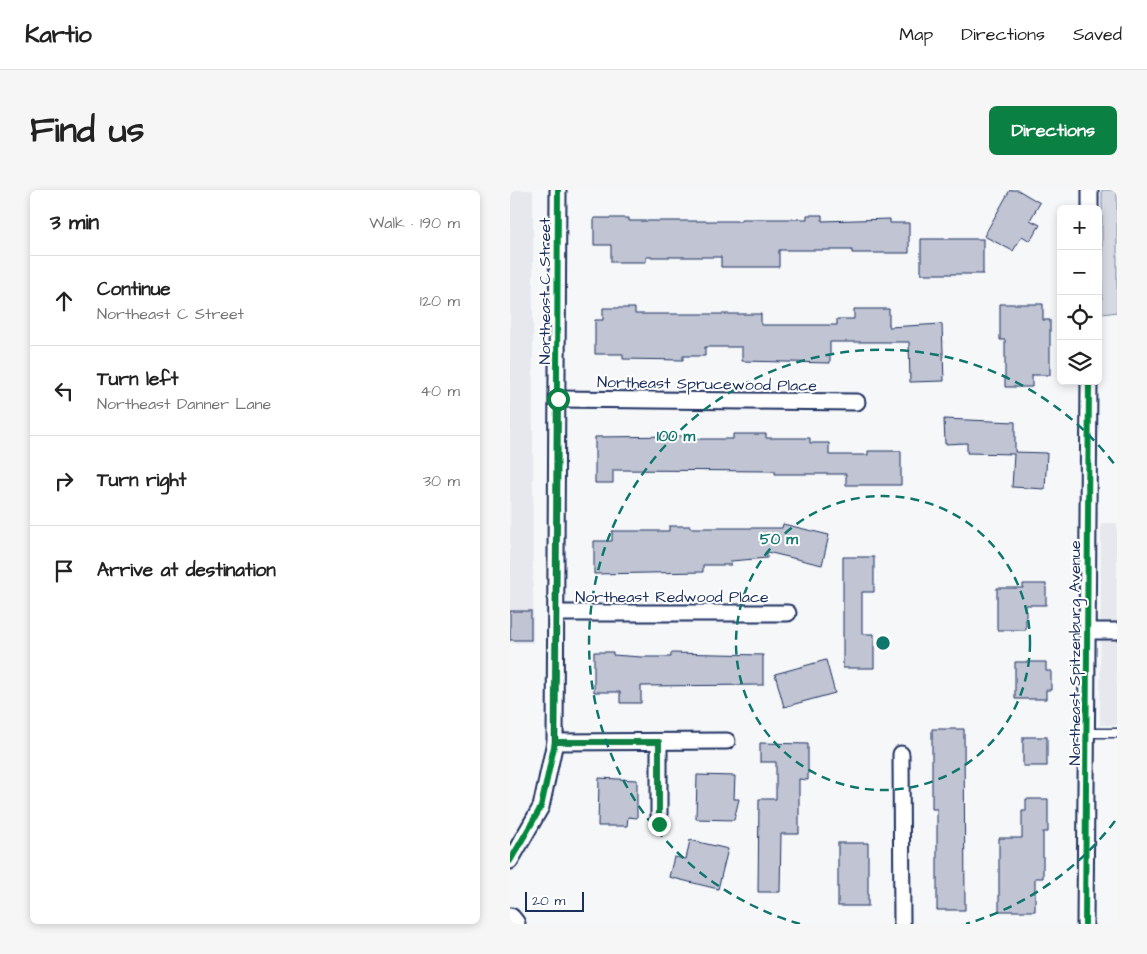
<!DOCTYPE html>
<html lang="en">
<head>
<meta charset="utf-8">
<style>
	body { margin:0; font-family:"Architects Daughter",sans-serif; background:#f6f6f6; color:#222 }
	.controls { position:absolute; right:15px; top:15px; display:grid; overflow:hidden; border-radius:8px; box-shadow:0 2px 8px #0003 }
	.controls button { width:45px; height:45px; display:grid; place-items:center; padding:0; border:0; border-bottom:1px solid #e0e0e0; background:#fff; color:#222; font:25px sans-serif }
	.scale { position:absolute; left:15px; bottom:12px; width:59px; box-sizing:border-box; padding-left:5px; border:2px solid #1b2f5e; border-top:0; font-size:14px; line-height:18px; white-space:nowrap; color:#1b2f5e; -webkit-text-stroke:4px #fff; paint-order:stroke }
	.stop { position:absolute; width:15px; height:15px; margin:-11px; border:4px solid #0b8043; border-radius:50%; background:#fff }
	.stop.end { background:#0b8043; border-color:#fff; box-shadow:0 1px 5px #0008 }
	.list { margin:0; padding:0; list-style:none }
	h2 { display:flex; justify-content:space-between; align-items:center; height:65px; margin:0; padding:0 20px; font-size:21px }
	h2 small { font-size:16px; font-weight:400; color:#767676 }
	.list li { display:grid; grid-template-columns:32px 1fr auto; gap:15px; align-items:center; box-sizing:border-box; height:90px; padding:0 20px; border-top:1px solid #e0e0e0 }
	.list b { display:block; font-size:19px; white-space:nowrap }
	.list p { margin:0; font-size:16px; white-space:nowrap; color:#767676 }
	.list em { font-size:16px; font-style:normal; color:#767676 }
	.icon { flex:none; width:28px; height:28px; fill:none; stroke:currentColor; stroke-width:2; stroke-linecap:round; stroke-linejoin:round }
	.map { position:relative; flex:none; width:607px; height:734px; overflow:hidden; border-radius:8px }
	header { display:flex; align-items:center; gap:30px; box-sizing:border-box; height:70px; padding:0 25px; background:#fff; border-bottom:1px solid #e0e0e0 }
	header strong { font-size:24px }
	nav { display:flex; gap:28px; margin-inline-start:auto; font-size:18px }
	.intro { display:flex; align-items:center; justify-content:space-between; box-sizing:border-box; height:120px; padding:0 30px }
	h1 { margin:0; font-size:35px }
	.button { padding:12px 22px; border-radius:8px; background:#0b8043; color:#fff; font-size:18px; font-weight:700 }
	main { display:flex; gap:30px; padding:0 30px }
	aside { flex:1; background:#fff; border-radius:8px; box-shadow:0 2px 8px #0003 }
	.map>svg:first-child { display:block }
	.built { fill:#e6e8ee }
	.green { fill:#d6d9e2; stroke:#7884a0 }
	.building { fill:#c0c4d3; stroke:#1b2f5e }
	.lines { fill:none; stroke-linecap:round; stroke-linejoin:round }
	.lane-casing { stroke:#1b2f5e; stroke-width:11 }
	.street-casing { stroke:#1b2f5e; stroke-width:19 }
	.secondary-casing { stroke:#1b2f5e; stroke-width:25 }
	.lane { stroke:#fff; stroke-width:8 }
	.street { stroke:#fff; stroke-width:15 }
	.secondary { stroke:#fff; stroke-width:21 }
	.cycleway-casing { stroke:#fff; stroke-width:9 }
	.cycleway { stroke:#00873e; stroke-width:6 }
	.route { stroke:#0b8043; stroke-width:6 }
	.ring { fill:none; stroke:#0f766e; stroke-width:2.5; stroke-dasharray:9 6 }
	.labels { text-anchor:middle; stroke-width:4; stroke-linejoin:round; paint-order:stroke }
	.street-label { font-size:16px; fill:#1b2f5e; stroke:#fff }
	.centre { fill:#0f766e; stroke:#fff; stroke-width:2.5 }
	.ring-label { font-size:15px; text-anchor:middle; font-weight:bold; fill:#0f766e; stroke:#fff; stroke-width:4; stroke-linejoin:round; paint-order:stroke }
</style>
</head>
<body>
<header>
<strong>Kartio</strong>
<nav><a>Map</a><a>Directions</a><a>Saved</a></nav>
</header>
<div class="intro"><h1>Find us</h1><a class="button">Directions</a></div>
<main>
<aside>
<h2>3 min<small>Walk · 190 m</small></h2>
<ul class="list">
<li><svg class="icon" aria-label="ahead" viewBox="0 0 24 24"><path d="M12 20V5M6 11l6-6 6 6"/></svg><div><b>Continue</b><p>Northeast C Street</p></div><em>120 m</em></li>
<li><svg class="icon" aria-label="left" viewBox="0 0 24 24"><path d="M17 20v-9H6M10 6l-5 5 5 5"/></svg><div><b>Turn left</b><p>Northeast Danner Lane</p></div><em>40 m</em></li>
<li><svg class="icon" aria-label="right" viewBox="0 0 24 24"><path d="M7 20v-9h11M14 6l5 5-5 5"/></svg><div><b>Turn right</b></div><em>30 m</em></li>
<li><svg class="icon" aria-label="arrive" viewBox="0 0 24 24"><path d="M6 21V4h12l-3 4 3 4H6"/></svg><div><b>Arrive at destination</b></div></li>
</ul>
</aside>
<div class="map">
<svg width="607" height="734" viewBox="0 0 607 734">
	<rect width="100%" height="100%" fill="#f6f7f9"/>
	<filter id="ink" filterUnits="userSpaceOnUse"><feTurbulence type="fractalNoise" baseFrequency=".02" numOctaves="2"/><feDisplacementMap in="SourceGraphic" scale="10" xChannelSelector="R" yChannelSelector="G"/><feConvolveMatrix kernelMatrix="1 2 1 2 8 2 1 2 1" color-interpolation-filters="sRGB"/></filter>
	<g filter="url(#ink)">
		<!-- built -->
		<g class="built">
			<rect x="0" y="0" width="23" height="453"/>
			<polygon points="591,333 607,333 607,535 590,535"/>
		</g>
		<!-- green -->
		<polygon class="green" points="592,0 607,0 607,122 592,124"/>
		<!-- building -->
		<g class="building">
			<polygon points="500,0 508,0 530,13 520,30 530,35 520,51 512,46 503,61 474,46"/>
			<polygon points="297,25 312,25 312,31 380,29 380,33 399,33 399,63 342,63 342,60 269,60 269,77 211,77 211,67 136,67 136,72 101,72 101,55 84,55 84,28 119,28 119,31 231,31 231,29 297,29"/>
			<rect x="411" y="49" width="62" height="35"/>
			<polygon points="490,114 533,114 533,130 540,130 540,185 522,185 522,197 495,197 495,150 490,150"/>
			<polygon points="93,118 125,118 125,124 251,124 251,135 327,135 327,129 344,129 344,119 379,119 379,137 432,134 434,191 400,192 399,152 320,152 320,173 232,171 232,157 195,157 195,166 173,166 173,170 113,169 113,164 85,164 85,130 93,130"/>
			<polygon points="434,229 505,232 505,262 537,263 535,299 502,297 504,264 457,263 457,253 435,254"/>
			<polygon points="223,244 256,244 256,248 300,248 300,253 319,253 319,265 358,265 358,261 391,261 391,295 336,295 336,284 265,284 265,281 103,280 103,293 85,293 85,247 173,246 173,249 223,249"/>
			<polygon points="273,334 319,345 312,375 257,362 257,368 221,371 221,375 193,375 193,382 84,384 84,351 102,351 102,341 159,341 159,336 180,336 180,338 272,338"/>
			<polygon points="333,367 364,367 364,402 352,402 352,444 364,444 364,478 333,478"/>
			<polygon points="513,394 536,394 536,415 516,415 516,440 487,440 487,398 513,398"/>
			<rect x="0" y="421" width="21" height="29"/>
			<polygon points="84,462 103,462 103,465 131,467 161,467 161,463 253,465 253,495 131,496 131,513 110,513 110,502 84,502"/>
			<polygon points="316,470 325,503 274,517 265,484"/>
			<polygon points="505,472 536,472 536,481 541,481 541,500 536,500 536,509 505,509"/>
			<polygon points="422,539 454,539 455,720 427,720 427,619 422,619"/>
			<rect x="513" y="547" width="24" height="29"/>
			<polygon points="250,553 298,554 298,590 289,589 289,644 271,644 270,702 248,702 249,609 266,609 266,572 250,572"/>
			<polygon points="187,585 225,586 224,609 229,609 224,630 186,629"/>
			<polygon points="89,588 127,590 127,628 118,627 117,636 88,636"/>
			<polygon points="516,609 538,609 538,642 533,642 533,688 525,688 525,721 489,721 489,648 512,648 512,621 516,621"/>
			<polygon points="180,650 218,659 208,699 159,687 164,667 176,669"/>
			<rect x="328" y="653" width="30" height="63"/>
		</g>
		<g class="lines">
			<defs>
				<polyline id="lane" points="578,543 607,543"/>
				<g id="street">
					<polyline points="580,19 580,0"/>
					<polyline points="48,209 347,212"/>
					<polyline points="47,423 278,423"/>
					<polyline points="578,441 607,441"/>
					<polyline points="45,552 217,551"/>
					<polyline points="149,552 149,634"/>
					<polyline points="391,564 392,734"/>
					<polyline points="0,671 31,617 45,552 48,0"/>
					<polyline points="575,734 579,191"/>
				</g>
				<polyline id="secondary" points="0,729 4,734"/>
			</defs>
			<!-- lane casing -->
			<use href="#lane" class="lane-casing"/>
			<!-- street casing -->
			<use href="#street" class="street-casing"/>
			<!-- secondary casing -->
			<use href="#secondary" class="secondary-casing"/>
			<!-- lane -->
			<use href="#lane" class="lane"/>
			<!-- street -->
			<use href="#street" class="street"/>
			<!-- secondary -->
			<use href="#secondary" class="secondary"/>
			<defs>
				<g id="cycleway">
					<polyline points="0,671 31,617 45,552 48,0"/>
					<polyline points="575,734 579,191"/>
				</g>
			</defs>
			<!-- cycleway casing -->
			<use href="#cycleway" class="cycleway-casing"/>
			<!-- cycleway -->
			<use href="#cycleway" class="cycleway"/>
		</g>
	</g>
	<g class="lines" filter="url(#ink)">
		<!-- route -->
		<polyline class="route" points="48,209 45,552 149,552 149,634"/>
	</g>
	<!-- distance rings -->
	<g class="ring">
		<circle cx="373" cy="453" r="147"/>
		<path d="M605 631A293 293 0 0 1 456 734M290 734A293 293 0 1 1 605 275"/>
	</g>
	<g class="labels">
		<!-- street labels -->
		<g class="street-label">
			<text transform="translate(34 101) rotate(-90)" y="6">Northeast C Street</text>
			<text transform="translate(197 193) rotate(1)" y="6">Northeast Sprucewood Place</text>
			<text x="162" y="412">Northeast Redwood Place</text>
			<text transform="translate(564 463) rotate(-90)" y="6">Northeast Spitzenburg Avenue</text>
		</g>
	</g>
	<circle cx="373" cy="453" r="8" class="centre"/>
	<g class="ring-label">
		<text x="166" y="251">100 m</text>
		<text x="269" y="354">50 m</text>
	</g>
</svg>
<div class="controls">
<button>+</button>
<button>−</button>
<button><svg class="icon" aria-label="locate" viewBox="0 0 24 24"><circle cx="12" cy="12" r="6"/><path d="M12 2v4M12 18v4M2 12h4M18 12h4"/></svg></button>
<button><svg class="icon" aria-label="layers" viewBox="0 0 24 24"><path d="M12 4l9 5-9 5-9-5zM3 14l9 5 9-5"/></svg></button>
</div>
<div class="scale">20 m</div>
<div class="stop" style="left:48px;top:209px"></div>
<div class="stop end" style="left:149px;top:634px"></div>
</div>
</main>
</body>
</html>
